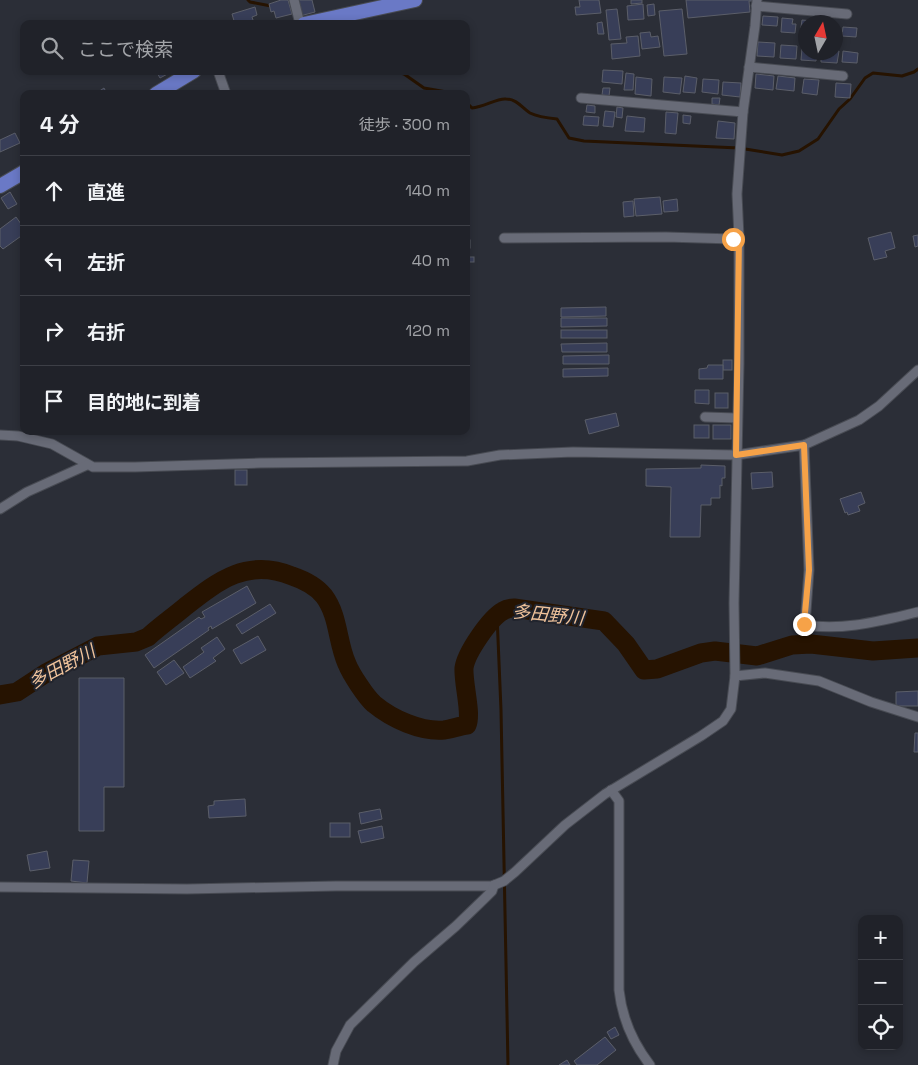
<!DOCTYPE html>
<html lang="ja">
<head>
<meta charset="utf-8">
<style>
	body { margin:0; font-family:"Space Grotesk","Noto Sans JP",sans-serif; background:#282a31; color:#f1f3f6 }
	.controls { position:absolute; right:15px; bottom:15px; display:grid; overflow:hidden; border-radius:10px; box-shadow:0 2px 8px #0003 }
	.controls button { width:45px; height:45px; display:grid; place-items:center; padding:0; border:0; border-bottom:1px solid #3d3f46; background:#202229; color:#f1f3f6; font:25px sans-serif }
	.compass { position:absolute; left:798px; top:15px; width:45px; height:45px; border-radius:50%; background:#202229; box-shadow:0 2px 8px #0003; rotate:9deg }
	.stop { position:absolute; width:15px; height:15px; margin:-11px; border:4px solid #f6a248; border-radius:50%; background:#fff }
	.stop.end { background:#f6a248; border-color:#fff; box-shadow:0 1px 5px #0008 }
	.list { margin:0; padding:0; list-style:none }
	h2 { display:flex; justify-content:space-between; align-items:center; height:65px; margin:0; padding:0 20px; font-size:21px }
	h2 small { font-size:16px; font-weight:400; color:#a2a4a8 }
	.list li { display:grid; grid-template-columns:32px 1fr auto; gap:15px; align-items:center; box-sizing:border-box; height:70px; padding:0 20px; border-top:1px solid #3d3f46 }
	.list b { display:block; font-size:19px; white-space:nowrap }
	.list em { font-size:16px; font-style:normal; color:#a2a4a8 }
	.icon { flex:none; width:28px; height:28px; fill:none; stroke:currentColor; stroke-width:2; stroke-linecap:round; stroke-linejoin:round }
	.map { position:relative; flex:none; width:918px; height:1065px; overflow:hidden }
	.search { position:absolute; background:#202229; box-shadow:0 2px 8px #0003; left:20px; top:20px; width:450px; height:55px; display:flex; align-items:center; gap:12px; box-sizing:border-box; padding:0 18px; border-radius:10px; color:#a2a4a8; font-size:19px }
	.panel { position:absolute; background:#202229; box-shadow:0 2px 8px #0003; left:20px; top:90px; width:450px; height:345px; border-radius:10px }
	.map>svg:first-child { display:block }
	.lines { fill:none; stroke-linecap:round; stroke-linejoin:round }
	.stream { stroke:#261301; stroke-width:3 }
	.river { stroke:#261301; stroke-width:19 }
	.building { fill:#383e58; stroke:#5b5e69 }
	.street-casing { stroke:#484b53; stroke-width:11 }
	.primary-casing { stroke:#484b53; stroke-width:16 }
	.street { stroke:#686b77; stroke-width:9 }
	.primary { stroke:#6a79c6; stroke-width:14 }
	.route { stroke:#f6a248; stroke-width:6 }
	.labels { text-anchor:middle; stroke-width:4; stroke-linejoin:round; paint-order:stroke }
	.water-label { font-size:18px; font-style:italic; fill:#f0c39b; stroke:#21242d }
</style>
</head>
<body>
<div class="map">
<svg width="918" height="1065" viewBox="0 0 918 1065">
	<rect width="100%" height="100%" fill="#2b2e37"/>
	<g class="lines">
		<!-- stream -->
		<g class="stream">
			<polyline points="248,0 250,2 271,6"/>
			<polyline points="395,71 404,74 424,88 458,94"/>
			<path d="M466 102 472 108C484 107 497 98 506 99 517 99 522 108 530 113 538 117 547 118 557 119L569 138 584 141 739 148 782 155 799 151 818 139 839 109 850 99 865 78 873 73 902 76 914 72 918 69"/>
			<polyline points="497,615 501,710 508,1065"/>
		</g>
		<!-- river -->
		<path class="river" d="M0 695 17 692 46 673 98 646 136 642 148 637C160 626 173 617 186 606 219 580 248 558 292 576 304 580 316 586 324 596 339 616 337 642 347 664 351 674 366 697 374 704 392 719 421 732 444 730 452 729 459 726 467 725 472 714 463 683 464 668 466 653 490 618 503 611 506 609 510 608 514 608L604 621 626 644 644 670 657 669 701 653 715 651 757 656 792 645 811 644 873 651 918 648"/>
	</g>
	<!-- building -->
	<g class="building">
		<polygon points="281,0 288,0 292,14 276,18 274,11 271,12 269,4"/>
		<polygon points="296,0 312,0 315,12 300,16"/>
		<polygon points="579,0 599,0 601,13 576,15 575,7 580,7"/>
		<polygon points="631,0 642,0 642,3 631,4"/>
		<polygon points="686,0 752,0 752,1 749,1 750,12 688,18"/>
		<polygon points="643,4 644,19 628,20 627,6"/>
		<polygon points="654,4 655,15 648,16 647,5"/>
		<polygon points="255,7 257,15 252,17 254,23 235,24 232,14"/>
		<polygon points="617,9 621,39 609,40 606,10"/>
		<polygon points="682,9 687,54 664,56 659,11"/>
		<polygon points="763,16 778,17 777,26 762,25"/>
		<polygon points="782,18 793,19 792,24 796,24 795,33 781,32"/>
		<polygon points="802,20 814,21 814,22 806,22 806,35 800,34"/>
		<polygon points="602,22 604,34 598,34 597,23"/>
		<polygon points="843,27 857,28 856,37 842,36"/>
		<polygon points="650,32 651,37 658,36 660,47 642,49 640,33"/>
		<polygon points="638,36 640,56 612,59 611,44 627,43 626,37"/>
		<polygon points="758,42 775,43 774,57 757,56"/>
		<polygon points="781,45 797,46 796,59 780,58"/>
		<polygon points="802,48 806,48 806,52 817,52 816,61 801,60"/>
		<polygon points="836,50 839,51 837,63 821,62 821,52 836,52"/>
		<polygon points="843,51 858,53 857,63 842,62"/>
		<polygon points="603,70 623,71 622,84 602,82"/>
		<polygon points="156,71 173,71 160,78"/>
		<polygon points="626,73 634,74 633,90 624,90"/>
		<polygon points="756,74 774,76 773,90 755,88"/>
		<polygon points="685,76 697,78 695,93 683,92"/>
		<polygon points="778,76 795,78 794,91 776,89"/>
		<polygon points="636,77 652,79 651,96 635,94"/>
		<polygon points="664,77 682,78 680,94 663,92"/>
		<polygon points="703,79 719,80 718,94 702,92"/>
		<polygon points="804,79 819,80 817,95 802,93"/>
		<polygon points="723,82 741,83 740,97 722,95"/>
		<polygon points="836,83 851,84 850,98 835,97"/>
		<polygon points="104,88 107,94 95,94"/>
		<polygon points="603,88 610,88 609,96 602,95"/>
		<polygon points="712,98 720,98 719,105 712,104"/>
		<polygon points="587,105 595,106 595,113 586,112"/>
		<polygon points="617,107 623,108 622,118 616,117"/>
		<polygon points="605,111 615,112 613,127 603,126"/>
		<polygon points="666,112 678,113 676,134 665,133"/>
		<polygon points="683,115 691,116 690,124 683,123"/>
		<polygon points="584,116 599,117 598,126 583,125"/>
		<polygon points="627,116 645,118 644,132 625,131"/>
		<polygon points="718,121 735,123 734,139 716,138"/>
		<polygon points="15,133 20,143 0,152 0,140"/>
		<polygon points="10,192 17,204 8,209 1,198"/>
		<polygon points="660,197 662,214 636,216 634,199"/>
		<polygon points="677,199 678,211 664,212 663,201"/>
		<polygon points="633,201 634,216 624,217 623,202"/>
		<polygon points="16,217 24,228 24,234 3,249 0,246 0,229"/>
		<polygon points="891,232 895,248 885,251 887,257 874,260 868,238"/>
		<polygon points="918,235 918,246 915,247 913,236"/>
		<rect x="466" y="240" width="4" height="8"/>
		<rect x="467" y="257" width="7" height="5"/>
		<polygon points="606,307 606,316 561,317 561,308"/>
		<polygon points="561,318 607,318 607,326 561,327"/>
		<rect x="561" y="330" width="46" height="8"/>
		<polygon points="607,343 607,352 562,352 561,344"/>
		<polygon points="609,355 609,364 563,364 563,356"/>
		<rect x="723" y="360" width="9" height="10"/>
		<polygon points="708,365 723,365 723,379 699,379 699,369 707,368"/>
		<polygon points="608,368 608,376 563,377 563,369"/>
		<polygon points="695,390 709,390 709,404 695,403"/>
		<rect x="715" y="393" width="13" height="15"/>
		<polygon points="616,413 619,426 589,434 585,420"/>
		<rect x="694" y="425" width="15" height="13"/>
		<rect x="713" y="425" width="18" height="14"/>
		<polygon points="701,465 725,466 725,478 722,478 722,486 720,485 720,498 711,498 711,505 701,505 700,537 670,537 671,487 646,486 646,469 701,468"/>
		<rect x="235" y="470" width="12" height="15"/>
		<polygon points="772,472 773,487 752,489 751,473"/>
		<polygon points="861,492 865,503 858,506 860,511 848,515 847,512 845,513 840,499"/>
		<polygon points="247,586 256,603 212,629 211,626 208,628 209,630 154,668 145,655 199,617 201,619 205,617 202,612"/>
		<polygon points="270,604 276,613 242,634 236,625"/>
		<polygon points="258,636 266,650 241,664 233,650"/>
		<polygon points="217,637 225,649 213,658 216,661 190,678 183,667 204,652 201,648"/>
		<polygon points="174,660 184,673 166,685 157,672"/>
		<polygon points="79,678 124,678 124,787 104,787 104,831 79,831"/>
		<polygon points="918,691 918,706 896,706 896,692"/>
		<polygon points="915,733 918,733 918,752 914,752"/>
		<polygon points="245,799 246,816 209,818 208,806 214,805 214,801"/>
		<polygon points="380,809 382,819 361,824 359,813"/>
		<rect x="330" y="823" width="20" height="14"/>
		<polygon points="382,826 384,838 361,843 358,831"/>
		<polygon points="47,851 50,868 30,871 27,855"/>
		<polygon points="73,860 89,861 87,883 71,881"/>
		<polygon points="615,1027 619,1035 611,1039 607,1032"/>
		<polygon points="605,1037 616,1050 597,1065 577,1065 574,1061"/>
		<polygon points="567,1060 570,1065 559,1065"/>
	</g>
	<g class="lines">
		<defs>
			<g id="street">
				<polyline points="294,0 300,24"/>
				<polyline points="756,6 847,14"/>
				<polyline points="749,67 843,76"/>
				<polyline points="218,71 226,94"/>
				<polyline points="581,98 743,112"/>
				<polyline points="504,238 666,237 733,239 739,237"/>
				<polyline points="705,417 737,418"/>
				<polyline points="0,435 18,436 52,444 93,467 135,467 260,463 467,461 500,455 573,452 736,455 804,445 859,420 879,406 918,370"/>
				<path d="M804 445 809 570 805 625C844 631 879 621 918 612"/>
				<polyline points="0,509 27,492 87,465"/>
				<polyline points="735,676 765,673 819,681 871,702 918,717"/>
				<path d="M611 790 619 801V990C622 1018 633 1043 650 1065"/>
				<polyline points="0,887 187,889 336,886 492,886 504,881 515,872 565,825 605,794 701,736 723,721 731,709 735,676 734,603 739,364 739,237 737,194 743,112 755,26 757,0"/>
				<polyline points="333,1065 336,1051 350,1025 414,962 456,926 485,898 492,891 494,885"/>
			</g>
			<g id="primary">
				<polyline points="304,24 415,0"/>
				<polyline points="156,94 194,71"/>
				<polyline points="0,186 24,172"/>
			</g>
		</defs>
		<!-- street casing -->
		<use href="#street" class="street-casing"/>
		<!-- primary casing -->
		<use href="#primary" class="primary-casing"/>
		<!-- street -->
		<use href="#street" class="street"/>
		<!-- primary -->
		<use href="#primary" class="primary"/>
	</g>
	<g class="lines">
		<!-- route -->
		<polyline class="route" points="733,239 739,237 736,455 804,445 809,570 804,624"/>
	</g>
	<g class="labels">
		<!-- water labels -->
		<g class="water-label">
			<text transform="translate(548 615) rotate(6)" y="6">多田野川</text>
			<text transform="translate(62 667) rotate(-28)" y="6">多田野川</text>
		</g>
	</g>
</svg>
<div class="controls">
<button>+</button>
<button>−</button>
<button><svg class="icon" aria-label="locate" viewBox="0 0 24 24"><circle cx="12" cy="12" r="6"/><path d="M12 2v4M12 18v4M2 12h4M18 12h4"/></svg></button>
</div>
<svg class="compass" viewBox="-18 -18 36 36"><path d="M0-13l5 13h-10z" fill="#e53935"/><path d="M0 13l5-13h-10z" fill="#a2a4a8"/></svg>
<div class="stop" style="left:733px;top:239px"></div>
<div class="stop end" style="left:804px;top:624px"></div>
<div class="search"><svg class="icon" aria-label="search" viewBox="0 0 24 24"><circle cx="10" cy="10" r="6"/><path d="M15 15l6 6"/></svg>ここで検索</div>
<section class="panel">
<h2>4 分<small>徒歩 · 300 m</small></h2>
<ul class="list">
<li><svg class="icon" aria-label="ahead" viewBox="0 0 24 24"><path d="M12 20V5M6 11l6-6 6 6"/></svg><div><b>直進</b></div><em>140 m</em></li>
<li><svg class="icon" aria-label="left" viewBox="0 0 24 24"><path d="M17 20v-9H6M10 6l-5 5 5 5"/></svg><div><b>左折</b></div><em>40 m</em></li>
<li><svg class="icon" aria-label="right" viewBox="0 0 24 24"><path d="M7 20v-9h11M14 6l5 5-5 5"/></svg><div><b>右折</b></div><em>120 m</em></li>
<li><svg class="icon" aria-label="arrive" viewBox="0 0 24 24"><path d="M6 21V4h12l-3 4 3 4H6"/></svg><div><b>目的地に到着</b></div></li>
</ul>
</section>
</div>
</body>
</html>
